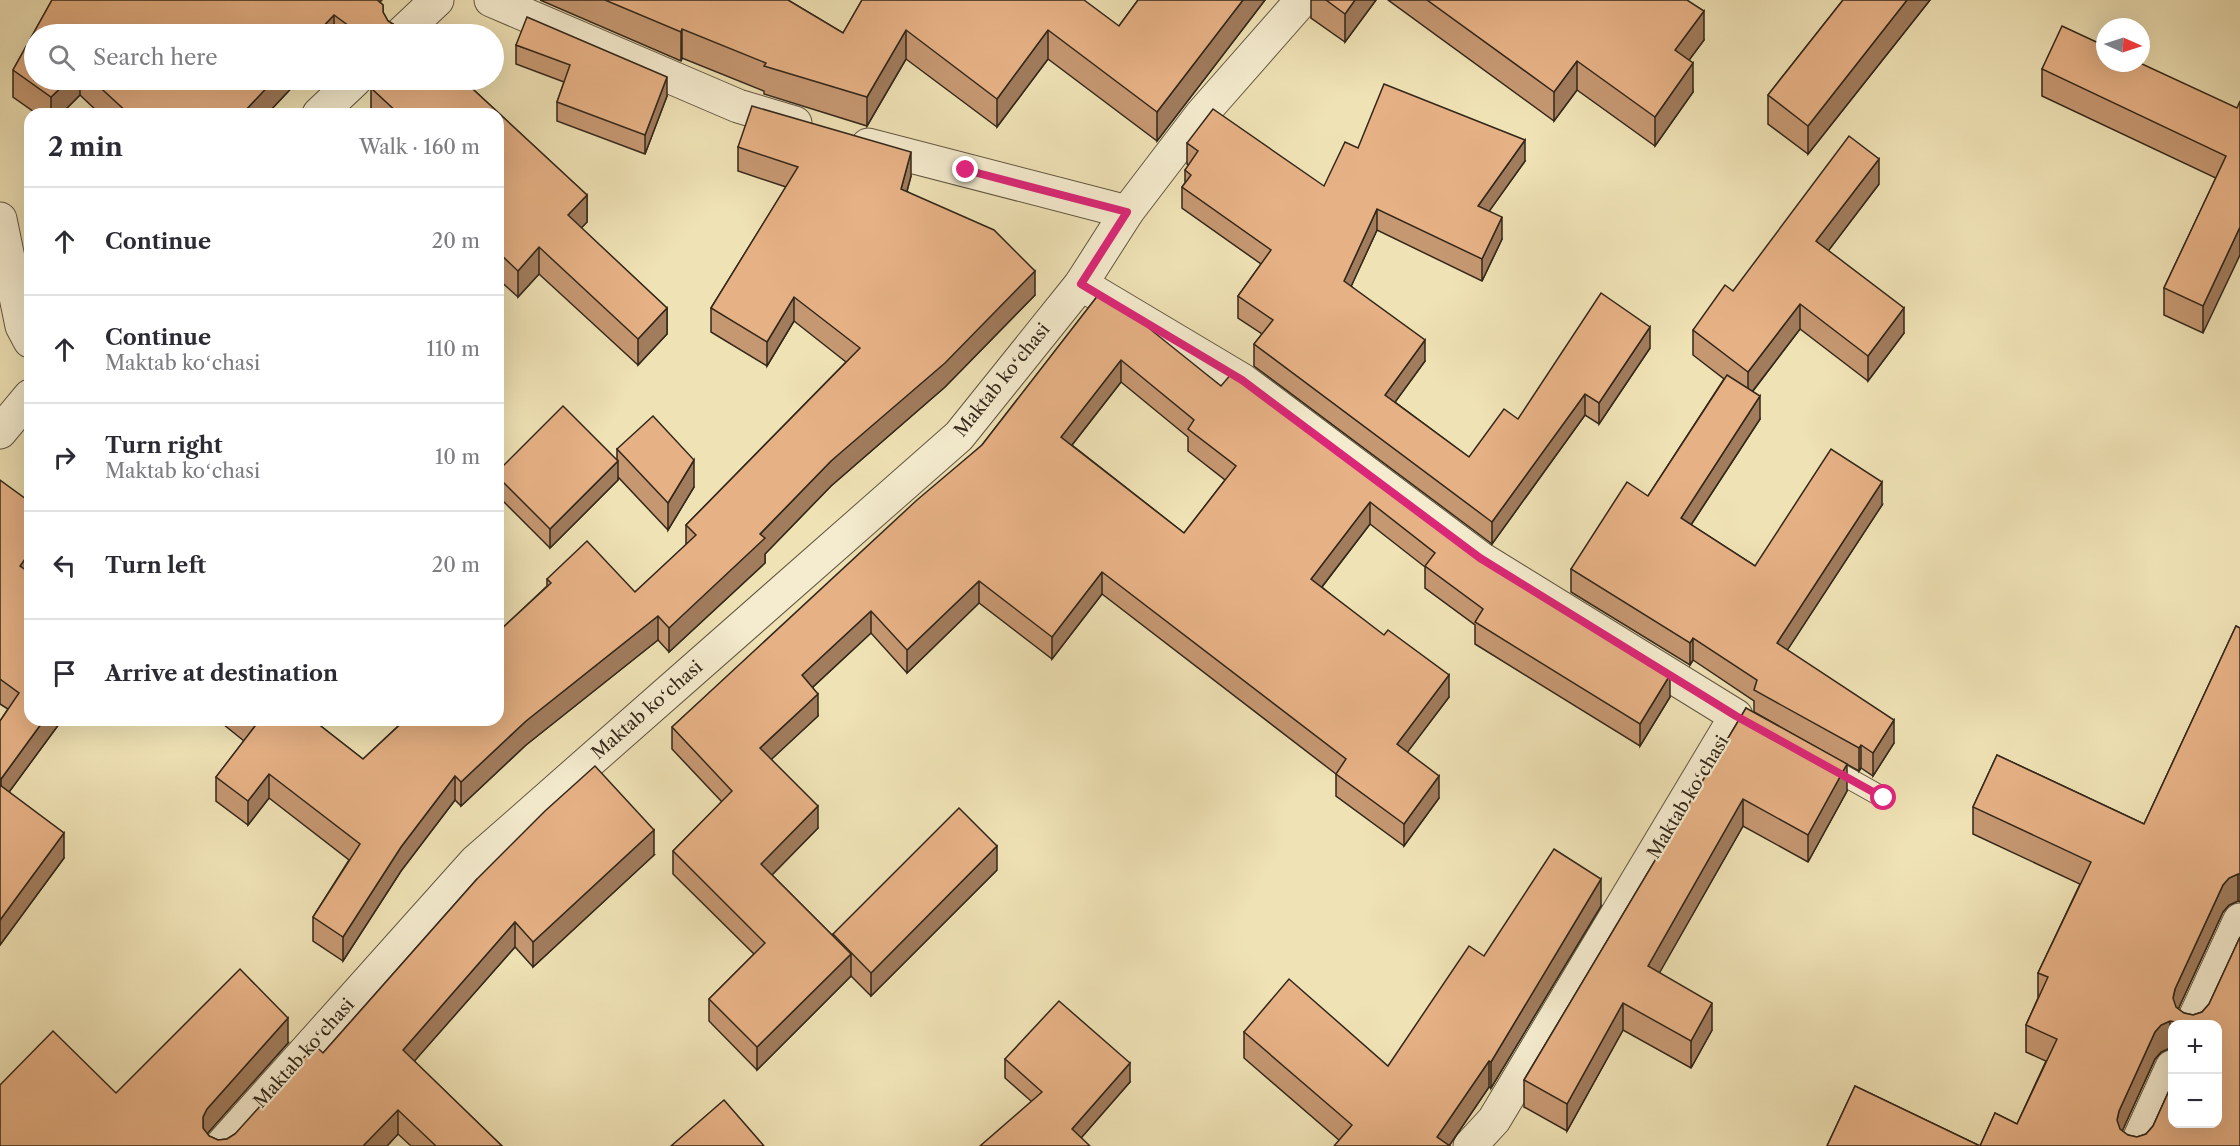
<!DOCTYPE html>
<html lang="en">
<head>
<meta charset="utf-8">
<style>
	body { margin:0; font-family:"Libre Caslon Text",serif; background:#f2f2f3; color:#2b2b33 }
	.controls { position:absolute; right:18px; bottom:18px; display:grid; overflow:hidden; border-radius:12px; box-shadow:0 6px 24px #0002 }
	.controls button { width:54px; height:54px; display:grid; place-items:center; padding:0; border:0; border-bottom:2px solid #e1e1e2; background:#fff; color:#2b2b33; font:30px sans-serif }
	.compass { position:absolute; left:2096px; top:18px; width:54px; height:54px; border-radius:50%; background:#fff; box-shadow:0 6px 24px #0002; rotate:93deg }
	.stop { position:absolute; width:18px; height:18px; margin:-14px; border:4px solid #db2777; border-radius:50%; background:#fff }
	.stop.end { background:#db2777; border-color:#fff; box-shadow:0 2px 6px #0008 }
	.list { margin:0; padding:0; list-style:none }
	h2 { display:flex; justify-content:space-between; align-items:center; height:78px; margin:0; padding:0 24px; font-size:26px }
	h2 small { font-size:20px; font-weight:400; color:#7c7c81 }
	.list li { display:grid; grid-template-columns:39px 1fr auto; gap:18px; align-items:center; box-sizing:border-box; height:108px; padding:0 24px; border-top:2px solid #e1e1e2 }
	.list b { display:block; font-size:22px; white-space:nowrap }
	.list p { margin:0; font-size:20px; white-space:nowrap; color:#7c7c81 }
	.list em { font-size:20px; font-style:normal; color:#7c7c81 }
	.icon { flex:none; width:33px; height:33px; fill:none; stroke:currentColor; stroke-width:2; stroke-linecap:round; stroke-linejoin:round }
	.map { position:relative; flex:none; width:2240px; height:1146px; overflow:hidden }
	.search { position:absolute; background:#fff; box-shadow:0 6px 24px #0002; left:24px; top:24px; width:480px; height:66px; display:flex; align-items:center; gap:15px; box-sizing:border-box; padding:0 21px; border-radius:33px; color:#7c7c81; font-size:22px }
	.panel { position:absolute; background:#fff; box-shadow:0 6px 24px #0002; left:24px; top:108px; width:480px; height:618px; border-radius:18px }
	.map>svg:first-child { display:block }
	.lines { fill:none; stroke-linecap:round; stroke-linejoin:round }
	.service-casing { stroke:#625641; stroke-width:22 }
	.minor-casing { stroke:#625641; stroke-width:35 }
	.tertiary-casing { stroke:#625641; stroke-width:35 }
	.service { stroke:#f5eccf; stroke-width:20 }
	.minor { stroke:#f5eccf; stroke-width:33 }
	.tertiary { stroke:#f5eccf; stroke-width:33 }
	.wall { fill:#c69872; stroke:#33271a; stroke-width:1.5; fill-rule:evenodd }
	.shaded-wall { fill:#a17c5d; stroke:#33271a; stroke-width:1.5 }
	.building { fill:#e6b185; stroke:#33271a; stroke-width:1.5; fill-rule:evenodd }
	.route { stroke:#db2777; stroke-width:8 }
	.labels { text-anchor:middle; stroke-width:4.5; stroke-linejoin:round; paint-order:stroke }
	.street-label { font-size:18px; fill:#33271a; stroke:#f5eccf }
</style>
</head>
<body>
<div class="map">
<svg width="2240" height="1146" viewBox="0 0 2240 1146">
	<rect width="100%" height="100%" fill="#efe2b5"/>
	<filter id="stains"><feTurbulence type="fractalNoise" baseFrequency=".00333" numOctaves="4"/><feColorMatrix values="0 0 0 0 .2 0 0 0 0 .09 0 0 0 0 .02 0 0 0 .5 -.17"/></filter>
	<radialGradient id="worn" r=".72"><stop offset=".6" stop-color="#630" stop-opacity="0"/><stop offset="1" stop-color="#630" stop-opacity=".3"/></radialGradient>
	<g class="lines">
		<defs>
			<polyline id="service" points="1825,765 1884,798"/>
			<g id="minor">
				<polyline points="491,0 738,106 795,123"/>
				<polyline points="401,34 437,0"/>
				<polyline points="319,114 355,80"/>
				<polyline points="868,145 1127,212"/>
				<polyline points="0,219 22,326 30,341"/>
				<polyline points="1081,284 1242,380 1480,558 1736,716 1494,1120 1470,1146"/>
				<polyline points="0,432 30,396"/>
				<polyline points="2192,1024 2240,920"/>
				<polyline points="2136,1146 2172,1067"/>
			</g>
			<polyline id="tertiary" points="221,1146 475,862 959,436 1081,284 1127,212 1201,115 1302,0"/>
		</defs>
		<!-- service casing -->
		<use href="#service" class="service-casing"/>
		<!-- minor casing -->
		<use href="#minor" class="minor-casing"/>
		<!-- tertiary casing -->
		<use href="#tertiary" class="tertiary-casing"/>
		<!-- service -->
		<use href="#service" class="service"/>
		<!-- minor -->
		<use href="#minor" class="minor"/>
		<!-- tertiary -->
		<use href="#tertiary" class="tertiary"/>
	</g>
	<!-- wall -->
	<g class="wall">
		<polygon points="52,0 382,0 380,2 383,5 383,12 388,21 396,26 405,26 414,34 34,34 34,80 299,80 267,114 100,114 80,95 61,114 37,114 13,97 13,70"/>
		<polygon points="540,0 788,0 843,33 862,0 1119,26 1138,0 1265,0 1157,141 1048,59 997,127 906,59 867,126 764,94 764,91 682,58 681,61"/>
		<polygon points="1311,0 1376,0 1345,42 1311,18"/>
		<polygon points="1388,0 1687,0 1704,40 1689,60 1693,92 1655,146 1577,90 1554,121"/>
		<polygon points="1843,0 1930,0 1808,154 1768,124 1768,95"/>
		<polygon points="516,45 667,96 645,154 557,121 557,102 564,82 516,64"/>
		<polygon points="2042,69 2237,108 2203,333 2164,315 2164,288 2216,178 2042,96"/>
		<polygon points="380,80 463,80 587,195 587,222 581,228 667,308 667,334 638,365 539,274 518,297 498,279 498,114 371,114 371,88"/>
		<polygon points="1187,143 1324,186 1358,148 1525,161 1489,211 1502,239 1482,281 1377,230 1351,286 1425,361 1395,402 1469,457 1518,419 1650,348 1599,424 1585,415 1492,544 1254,366 1254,344 1262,334 1238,318 1238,296 1261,264 1182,208 1182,187 1185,183 1185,170 1189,165 1187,164"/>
		<polygon points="738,147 911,176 907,191 1035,295 945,387 831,486 765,554 765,563 669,652 658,640 526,745 461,806 455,800 401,871 343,961 313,941 313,917 349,860 269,798 248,825 216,801 216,777 244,741 218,720 313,720 363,759 547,586 547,579 635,592 686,545 686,525 846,362 794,321 767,366 711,332 711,308 786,187 738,171"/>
		<polygon points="1879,184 1828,251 1904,333 1868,381 1800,329 1753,391 1760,419 1691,525 1755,566 1882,505 1787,650 1894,743 1873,776 1861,768 1859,771 1754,712 1754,701 1693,660 1690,665 1571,592 1571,569 1648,496 1724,379 1693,355 1693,330 1733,291"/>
		<path d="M1099 294 1221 386 1469 551 1670 697 1640 746 1475 644V625L1425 588V567L1370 524 1322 587 1449 697 1407 752 1439 798 1404 846 1336 796V774L1102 594 1052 659 979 603 907 673 871 633 813 687 818 716 771 759 818 828 772 875 833 936V934L997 870 871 996 851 976 757 1070 709 1021V999L754 954 673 874V851L722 802 672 749V727L982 445ZM1121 382 1188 437V451L1225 480 1184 533 1072 445Z"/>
		<polygon points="617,449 694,487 668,530 618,477 618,480 550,548 498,496 498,471 617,459"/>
		<polygon points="0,480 30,720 62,720 9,792 64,858 0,945 0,721 8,709 0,704"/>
		<path d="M2236 626 2240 628V902L2238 901 2229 905 2223 912 2178 1009 2184 1013 2193 1015 2202 1012 2209 1004 2240 937V1146H1827L1855 1086 1980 1146 1995 1113 2017 1124 2046 1061 2026 1052V1025L2038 998V973L2080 884 1973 834V807L1997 755 2144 824ZM2172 1024H2217V1124H2172V1084L2153 1126 2146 1134 2137 1137 2128 1135 2122 1131 2155 1059 2161 1052 2170 1048 2172 1049Z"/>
		<polygon points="1746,708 1847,791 1808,862 1743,826 1659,973 1712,1030 1691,1068 1623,1030 1567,1131 1524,1107 1524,1080"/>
		<polygon points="654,855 533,967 515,947 414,1061 502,1146 411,1146 398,1134 387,1146 0,1146 116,1093 288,1043 207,1133 209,1136 218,1140 227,1139 235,1134 323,1053 477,879"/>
		<polygon points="1601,906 1491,1088 1489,1087 1449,1146 1339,1140 1244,1058 1244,1032 1388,1066 1484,956"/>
		<polygon points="1005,1059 1130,1082 1081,1138 1031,1101 1005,1078"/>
	</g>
	<!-- shaded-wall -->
	<g class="shaded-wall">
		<polygon points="1243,0 1265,0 1157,141 1157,112"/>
		<polygon points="1355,0 1376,0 1345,42 1345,14"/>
		<polygon points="1907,0 1930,0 1808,154 1808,126"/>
		<polygon points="1704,11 1704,40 1675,79 1675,50"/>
		<polygon points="334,15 334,34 316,34"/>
		<polygon points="682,29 682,58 681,61 681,32"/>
		<polygon points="906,30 906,59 867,126 867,97"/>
		<polygon points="1048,30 1048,59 997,127 997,99"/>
		<polygon points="1577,61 1577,90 1554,121 1554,92"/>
		<polygon points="1693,63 1693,92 1655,146 1655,117"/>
		<polygon points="667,77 667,96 645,154 645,135"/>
		<polygon points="69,80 80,80 80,95 61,114 51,114 51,97"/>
		<polygon points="274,80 299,80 267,114 242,114"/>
		<polygon points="1525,140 1525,161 1478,227 1478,206"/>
		<polygon points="911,152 911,176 901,213 901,189"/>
		<polygon points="1879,159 1879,184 1816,267 1816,241"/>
		<polygon points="587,195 587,222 568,242 568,215"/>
		<polygon points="1377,209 1377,230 1344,302 1344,281"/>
		<polygon points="1502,217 1502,239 1482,281 1482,259"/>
		<polygon points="2240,227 2240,255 2203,333 2203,306"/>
		<polygon points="539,247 539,274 518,297 518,271"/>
		<polygon points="1035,271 1035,295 945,387 831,486 765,554 765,563 669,652 669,628 831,461"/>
		<polygon points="794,297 794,321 767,366 767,342"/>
		<polygon points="1800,304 1800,329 1748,397 1748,372"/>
		<polygon points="667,308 667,334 638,365 638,339"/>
		<polygon points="1904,308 1904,333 1868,381 1868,356"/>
		<polygon points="1650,327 1650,348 1599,424 1599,403"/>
		<polygon points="1425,340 1425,361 1385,416 1385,395"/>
		<polygon points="1121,360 1121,382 1061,459 1061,437"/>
		<polygon points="1585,394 1585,415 1492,544 1492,522"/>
		<polygon points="1760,396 1760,419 1681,540 1681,518"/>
		<polygon points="694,460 694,487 668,530 668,503"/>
		<polygon points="618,461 618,480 550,548 550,529"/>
		<polygon points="1882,482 1882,505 1777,666 1777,643"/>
		<polygon points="1370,502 1370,524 1311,601 1311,579"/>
		<polygon points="30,552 30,576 20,566"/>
		<polygon points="1102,572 1102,594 1052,659 1052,637"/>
		<polygon points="979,581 979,603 907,673 907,650"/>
		<polygon points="871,611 871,633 802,697 802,675"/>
		<polygon points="658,616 658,640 526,745 461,806 461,782 526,721"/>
		<polygon points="1693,638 1693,660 1690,665 1690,643"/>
		<polygon points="1449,675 1449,697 1397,766 1397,744"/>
		<polygon points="1670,675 1670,697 1640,746 1640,724"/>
		<polygon points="818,694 818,716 760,770 760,748"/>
		<polygon points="44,720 62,720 1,803 1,779"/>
		<polygon points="1894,720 1894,743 1873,776 1873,753"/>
		<polygon points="1861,745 1861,768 1859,771 1859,748"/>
		<polygon points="1847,764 1847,791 1808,862 1808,835"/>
		<polygon points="269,774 269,798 248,825 248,801"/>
		<polygon points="455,776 455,800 401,871 343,961 343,937 401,847"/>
		<polygon points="1439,776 1439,798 1404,846 1404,824"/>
		<polygon points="1743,799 1743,826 1648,993 1648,966"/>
		<polygon points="818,806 818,828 761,886 761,864"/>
		<polygon points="654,830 654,855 533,967 533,942"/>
		<polygon points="64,833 64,858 0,945 0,920"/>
		<polygon points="997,846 997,870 871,996 871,973"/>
		<polygon points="2238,874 2238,901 2229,905 2223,912 2175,1016 2173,998 2175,989 2223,885 2229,878"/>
		<polygon points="1601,879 1601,906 1491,1088 1491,1062"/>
		<polygon points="515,922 515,947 403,1074 403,1050"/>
		<polygon points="851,954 851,976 757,1070 757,1047"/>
		<polygon points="1623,1003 1623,1030 1567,1131 1567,1104"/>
		<polygon points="1712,1003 1712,1030 1691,1068 1691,1041"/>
		<polygon points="288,1018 288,1043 207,1134 203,1142 203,1117 207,1109"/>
		<polygon points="2170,1021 2170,1048 2161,1052 2155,1059 2119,1138 2117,1120 2119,1111 2155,1032 2161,1025"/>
		<polygon points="1489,1061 1489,1087 1449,1146 1437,1137"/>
		<polygon points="1130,1063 1130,1082 1074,1146 1072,1129"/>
		<polygon points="398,1110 398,1134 387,1146 363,1146"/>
	</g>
	<!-- building -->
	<g class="building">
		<polygon points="52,0 377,0 383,5 383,12 388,21 396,26 405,26 414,34 360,34 334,15 316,34 34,34 34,80 69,80 51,97 13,70"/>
		<polygon points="605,0 788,0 843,33 862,0 1084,0 1119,26 1138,0 1243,0 1157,112 1048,30 997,99 906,30 867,97 764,66 766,63 682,29 681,32"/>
		<polygon points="1326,0 1355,0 1345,14"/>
		<polygon points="1427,0 1687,0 1704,11 1675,50 1693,63 1655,117 1577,61 1554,92"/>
		<polygon points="1843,0 1907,0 1808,126 1768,95"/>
		<polygon points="527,17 667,77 645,135 557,102 570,65 516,45"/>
		<polygon points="2062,26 2105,46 2105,63 2140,63 2237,108 2240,101 2240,227 2203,306 2164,288 2226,156 2042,69"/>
		<polygon points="92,80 274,80 242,114 129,114"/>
		<polygon points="380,80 463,80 587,195 568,215 667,308 638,339 539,247 518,271 498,252 498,114 399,114 371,88"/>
		<polygon points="1384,84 1525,140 1478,206 1502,217 1482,259 1377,209 1344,281 1425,340 1385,395 1469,457 1504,409 1518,419 1601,293 1650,327 1599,403 1585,394 1492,522 1254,344 1273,320 1238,296 1271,250 1182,187 1191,175 1185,170 1198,151 1187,143 1213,109 1324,186 1345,142 1358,148"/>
		<polygon points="752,106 911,152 901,189 994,230 1035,271 945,363 831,461 760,534 765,538 669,628 658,616 526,721 461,782 455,776 401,847 343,937 313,917 360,844 269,774 248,801 216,777 255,726 248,720 313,720 363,759 405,720 498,720 498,632 551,583 547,579 587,541 635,592 696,535 686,525 860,348 794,297 767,342 711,308 798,167 738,147"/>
		<polygon points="1849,136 1879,159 1816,241 1904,308 1868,356 1800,304 1748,372 1693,330 1725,285 1733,291"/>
		<path d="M1099 294 1130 313 1221 386 1232 373 1469 551 1670 675 1640 724 1475 622 1483 609 1425 566 1435 553 1370 502 1311 579 1384 635 1388 630 1449 675 1397 744 1439 776 1404 824 1336 774 1346 759 1102 572 1052 637 979 581 907 650 871 611 802 675 818 694 760 748 818 806 761 864 851 954 757 1047 709 999 765 943 673 851 732 791 672 727 917 500 982 445ZM1121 360 1194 420 1188 429 1236 466 1184 533 1061 437Z"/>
		<polygon points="1727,375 1760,396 1681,518 1755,566 1831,449 1882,482 1777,643 1894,720 1873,753 1861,745 1859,748 1754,690 1757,680 1693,638 1690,643 1571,569 1627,482 1648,496"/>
		<polygon points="563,406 618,461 550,529 498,477 498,471"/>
		<polygon points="653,416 694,460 668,503 617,449"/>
		<polygon points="0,480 30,502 30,552 20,566 30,573 30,720 44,720 1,779 0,778 0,721 19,693 0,679"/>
		<path d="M2236 626 2240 628V874H2238L2229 878 2223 885 2175 989 2173 998 2176 1007 2184 1013 2193 1015 2202 1012 2209 1004 2240 937V1146H1827L1855 1086 1980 1146 1995 1113 2017 1124 2057 1039 2026 1025 2048 977 2038 973 2091 862 1973 807 1997 755 2144 824ZM2170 1021 2180 1023 2182 1024H2217V1124H2172V1084L2153 1126 2146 1134 2137 1137 2128 1135 2120 1129 2117 1120 2119 1111 2155 1032 2161 1025Z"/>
		<polygon points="1746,708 1847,764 1808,835 1743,799 1648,966 1712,1003 1691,1041 1623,1003 1567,1104 1524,1080"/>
		<polygon points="595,766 654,830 533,942 515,922 403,1050 502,1146 436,1146 398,1110 363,1146 0,1146 0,1085 53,1031 116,1093 240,969 288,1018 207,1109 203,1117 203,1128 209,1136 218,1140 227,1139 235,1134 315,1045 323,1053 477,879 545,811"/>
		<polygon points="0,785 64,833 0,920"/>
		<polygon points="959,808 997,846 871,973 833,934"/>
		<polygon points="1554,849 1601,879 1491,1062 1489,1061 1437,1137 1450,1146 1334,1146 1352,1125 1244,1032 1289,979 1388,1066 1469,946 1484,956"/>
		<polygon points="1059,1001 1130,1063 1072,1129 1090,1146 980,1146 1042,1092 1005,1059"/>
		<polygon points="724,1100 764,1146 671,1146"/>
	</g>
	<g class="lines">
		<!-- route -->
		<polyline class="route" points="966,170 1127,212 1081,284 1242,380 1480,558 1736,716 1884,798"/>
	</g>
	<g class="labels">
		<!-- street labels -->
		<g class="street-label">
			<text transform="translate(1002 380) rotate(-51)" y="6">Maktab koʻchasi</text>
			<text transform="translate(647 710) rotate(-41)" y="6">Maktab koʻchasi</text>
			<text transform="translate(1688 797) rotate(-59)" y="6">Maktab koʻchasi</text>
			<text transform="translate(304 1053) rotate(-48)" y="6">Maktab koʻchasi</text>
		</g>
	</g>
	<rect width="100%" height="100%" filter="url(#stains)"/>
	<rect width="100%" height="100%" fill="url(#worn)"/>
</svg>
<div class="controls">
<button>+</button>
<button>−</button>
</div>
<svg class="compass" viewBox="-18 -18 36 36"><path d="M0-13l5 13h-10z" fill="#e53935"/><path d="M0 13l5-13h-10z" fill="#7c7c81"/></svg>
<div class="stop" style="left:1884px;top:798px"></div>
<div class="stop end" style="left:966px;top:170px"></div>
<div class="search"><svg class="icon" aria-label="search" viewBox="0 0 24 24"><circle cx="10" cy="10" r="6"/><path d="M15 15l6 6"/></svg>Search here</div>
<section class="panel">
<h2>2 min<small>Walk · 160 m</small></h2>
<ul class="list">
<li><svg class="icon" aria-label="ahead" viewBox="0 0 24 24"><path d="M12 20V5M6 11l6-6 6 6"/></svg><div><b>Continue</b></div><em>20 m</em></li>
<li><svg class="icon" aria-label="ahead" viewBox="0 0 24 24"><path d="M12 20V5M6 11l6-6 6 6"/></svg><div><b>Continue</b><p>Maktab koʻchasi</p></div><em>110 m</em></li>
<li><svg class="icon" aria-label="right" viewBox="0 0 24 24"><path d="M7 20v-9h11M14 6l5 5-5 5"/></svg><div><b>Turn right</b><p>Maktab koʻchasi</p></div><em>10 m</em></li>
<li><svg class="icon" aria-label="left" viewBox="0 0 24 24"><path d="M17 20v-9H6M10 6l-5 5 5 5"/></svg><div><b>Turn left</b></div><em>20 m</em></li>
<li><svg class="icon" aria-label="arrive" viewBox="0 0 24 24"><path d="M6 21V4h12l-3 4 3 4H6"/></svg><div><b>Arrive at destination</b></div></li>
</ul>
</section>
</div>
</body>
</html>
